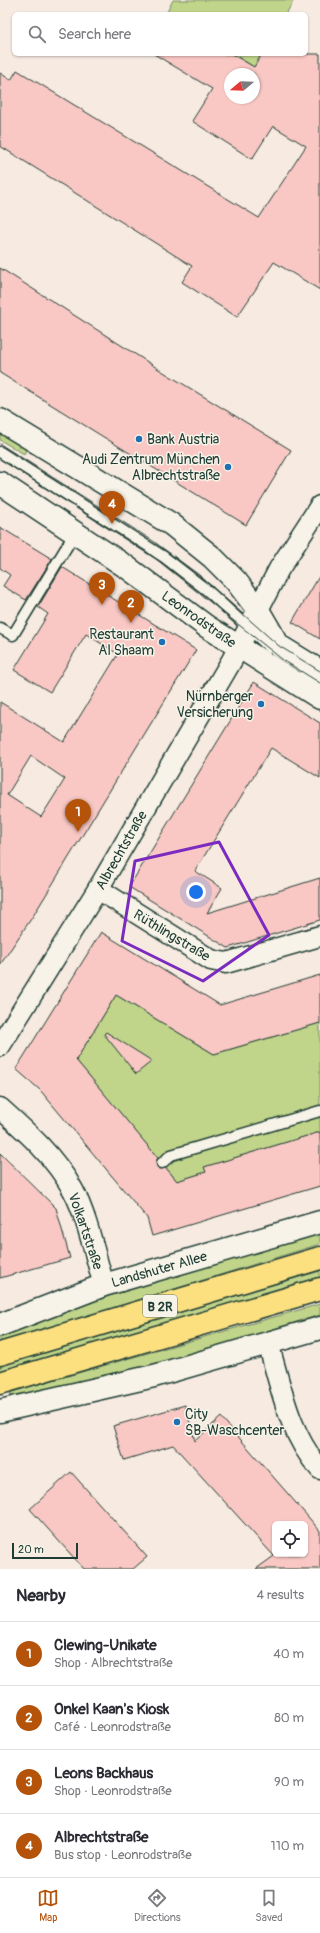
<!DOCTYPE html>
<html lang="en">
<head>
<meta charset="utf-8">
<style>
	body { margin:0; font-family:Pangolin,sans-serif; background:#f7f7f7; color:#2b2b33 }
	.controls { position:absolute; right:12px; bottom:12px; display:grid; overflow:hidden; border-radius:6px; box-shadow:0 1px 3px #0004 }
	.controls button { width:36px; height:36px; display:grid; place-items:center; padding:0; border:0; border-bottom:1px solid #e1e1e2; background:#fff; color:#2b2b33; font:20px sans-serif }
	.compass { position:absolute; left:224px; top:68px; width:36px; height:36px; border-radius:50%; background:#fff; box-shadow:0 1px 3px #0004; rotate:251deg }
	.scale { position:absolute; left:12px; bottom:10px; width:66px; box-sizing:border-box; padding-left:4px; border:2px solid #1f3d34; border-top:0; font-size:11px; line-height:14px; white-space:nowrap; color:#1f3d34; -webkit-text-stroke:3px #f7f3e8; paint-order:stroke }
	.you { position:absolute; left:196px; top:892px; width:14px; height:14px; margin:-10px; border:3px solid #fff; border-radius:50%; background:#1a73e8; box-shadow:0 0 0 6px #1a73e833 }
	.badge { display:grid; place-items:center; width:26px; height:26px; border-radius:50%; background:#b45309; color:#fff; font-size:13px; font-weight:700 }
	.pin { position:absolute; translate:-50% -33px; filter:drop-shadow(0 1px 2px #0008) }
	.pin::after { content:''; position:absolute; top:21px; width:14px; height:12px; background:inherit; clip-path:polygon(0 0,100% 0,50% 100%) }
	.list { margin:0; padding:0; list-style:none }
	h2 { display:flex; justify-content:space-between; align-items:center; height:52px; margin:0; padding:0 16px; font-size:17px }
	h2 small { font-size:13px; font-weight:400; color:#7c7c81 }
	.list li { display:grid; grid-template-columns:26px 1fr auto; gap:12px; align-items:center; box-sizing:border-box; height:64px; padding:0 16px; border-top:1px solid #e1e1e2 }
	.list b { display:block; font-size:15px; white-space:nowrap }
	.list p { margin:0; font-size:13px; white-space:nowrap; color:#7c7c81 }
	.list em { font-size:13px; font-style:normal; color:#7c7c81 }
	.icon { flex:none; width:22px; height:22px; fill:none; stroke:currentColor; stroke-width:2; stroke-linecap:round; stroke-linejoin:round }
	.map { position:relative; flex:none; width:320px; height:1569px; overflow:hidden }
	.search { position:absolute; background:#fff; box-shadow:0 1px 3px #0004; left:12px; right:12px; top:12px; height:44px; display:flex; align-items:center; gap:10px; box-sizing:border-box; padding:0 14px; border-radius:6px; color:#7c7c81; font-size:15px }
	.sheet { height:308px; background:#fff }
	nav { display:flex; justify-content:space-around; align-items:center; box-sizing:border-box; height:56px; border-top:1px solid #e1e1e2; background:#fff; font-size:11px; color:#7c7c81 }
	nav a { display:grid; justify-items:center; gap:2px }
	nav .on { color:#b45309 }
	.map>svg:first-child { display:block }
	.green { fill:#c0d48a; stroke:#70885f }
	.building { fill:#f9c8c4; stroke:#1f3d34; fill-rule:evenodd }
	.lines { fill:none; stroke-linecap:round; stroke-linejoin:round }
	.service-casing { stroke:#1f3d34; stroke-width:13 }
	.minor-casing { stroke:#1f3d34; stroke-width:23 }
	.secondary-casing { stroke:#1f3d34; stroke-width:25 }
	.trunk-casing { stroke:#1f3d34; stroke-width:25 }
	.service { stroke:#f7f3e8; stroke-width:10 }
	.minor { stroke:#f7f3e8; stroke-width:20 }
	.secondary { stroke:#f7f3e8; stroke-width:22 }
	.trunk { stroke:#fce080; stroke-width:22 }
	.tram { stroke:#1f3d34; stroke-width:1 }
	.marked { fill:none; stroke:#7b2cbf; stroke-width:3; stroke-linejoin:round }
	.poi-dot { fill:#1f6fb2; stroke:#f7f3e8; stroke-width:1.5 }
	.labels { text-anchor:middle; stroke-width:3; stroke-linejoin:round; paint-order:stroke }
	.shield { fill:#f7f3e8; stroke:#60746a; stroke-width:1 }
	.shield-label { font-size:13px; font-weight:bold; fill:#1f3d34 }
	.poi-label { font-size:14px; fill:#1f3d34; stroke:#f7f3e8; text-anchor:end }
	.street-label { font-size:14px; fill:#1f3d34; stroke:#f7f3e8 }
</style>
</head>
<body>
<div class="map">
<svg width="320" height="1569" viewBox="0 0 320 1569">
	<rect width="100%" height="100%" fill="#f7eae1"/>
	<filter id="ink" filterUnits="userSpaceOnUse"><feTurbulence type="fractalNoise" baseFrequency=".025" numOctaves="2"/><feDisplacementMap in="SourceGraphic" scale="8" xChannelSelector="R" yChannelSelector="G"/><feConvolveMatrix kernelMatrix="1 2 1 2 8 2 1 2 1" color-interpolation-filters="sRGB"/></filter>
	<g filter="url(#ink)">
		<!-- green -->
		<g class="green">
			<polygon points="173,0 294,0 286,14 166,14"/>
			<polygon points="233,54 262,54 254,67"/>
			<polygon points="0,431 27,448 24,454 0,440"/>
			<polygon points="116,995 214,1054 320,1023 320,1132 205,1167 206,1172 177,1181 76,1060"/>
			<polygon points="320,1233 320,1244 0,1343 0,1337 106,1297"/>
			<polygon points="320,1271 320,1277 0,1372 0,1366"/>
			<polygon points="320,1304 320,1315 166,1361 13,1397 10,1395 11,1392"/>
		</g>
		<!-- building -->
		<g class="building">
			<path d="M154 54H232L254 67 262 54H320V290L274 262 237 317 182 282 192 266 0 146V73L11 80 17 70 259 218 306 146 273 126 252 159 192 121 212 89ZM230 74H254V98H230Z"/>
			<polygon points="0,268 157,368 291,450 246,525 0,373"/>
			<polygon points="0,527 52,559 26,600 3,586 10,575 0,568"/>
			<path d="M62 567 196 650 33 916 0 965V702L64 742 118 654 86 634 50 692 14 670 48 614 38 607ZM31 756 65 779 41 817 7 795Z"/>
			<polygon points="320,575 320,639 292,622"/>
			<polygon points="254,682 320,723 320,778 271,748 195,871 222,888 207,913 320,878 320,920 228,948 129,887"/>
			<polygon points="101,932 220,1005 320,975 320,1023 214,1054 116,995 76,1060 158,1158 156,1161 157,1167 160,1169 166,1168 177,1181 206,1172 204,1167 320,1132 320,1186 152,1236 147,1218 40,1090 16,1069"/>
			<polygon points="106,1032 152,1061 136,1074 104,1034"/>
			<polygon points="0,1153 56,1208 70,1258 0,1278"/>
			<path d="M185 1405 195 1441 221 1417 309 1518 320 1531V1569H256L274 1556 173 1445 124 1460 113 1426ZM275 1524H305V1554H275Z"/>
			<polygon points="71,1472 147,1557 133,1569 84,1569 30,1509"/>
		</g>
		<g class="lines">
			<defs>
				<g id="service">
					<polyline points="0,452 164,557 208,591 270,648"/>
					<polyline points="0,628 13,635 75,533"/>
					<polyline points="305,674 320,683"/>
					<polyline points="162,1163 171,1155 320,1111"/>
				</g>
				<g id="minor">
					<polyline points="98,889 211,960 226,963 320,936"/>
					<polyline points="0,1046 98,889 232,660 279,569 320,506"/>
					<path d="M0 1108C27 1132 55 1157 73 1190 87 1216 95 1256 104 1285"/>
					<path d="M268 1343C281 1387 289 1434 320 1469"/>
				</g>
				<g id="secondary">
					<polyline points="0,420 171,524 212,557 236,581 258,610 279,646 320,671"/>
					<polyline points="0,483 128,568 206,626 320,698"/>
					<polyline points="0,1325 104,1285 320,1222"/>
					<polyline points="0,1411 154,1376 320,1328"/>
				</g>
				<g id="trunk">
					<polyline points="0,1354 320,1258"/>
					<polyline points="0,1383 320,1289"/>
				</g>
			</defs>
			<!-- service casing -->
			<use href="#service" class="service-casing"/>
			<!-- minor casing -->
			<use href="#minor" class="minor-casing"/>
			<!-- secondary casing -->
			<use href="#secondary" class="secondary-casing"/>
			<!-- trunk casing -->
			<use href="#trunk" class="trunk-casing"/>
			<!-- service -->
			<use href="#service" class="service"/>
			<!-- minor -->
			<use href="#minor" class="minor"/>
			<!-- secondary -->
			<use href="#secondary" class="secondary"/>
			<!-- trunk -->
			<use href="#trunk" class="trunk"/>
			<!-- tram -->
			<g class="tram">
				<polyline points="0,444 153,541 199,575 279,646 320,671"/>
				<polyline points="0,459 146,551 283,660 320,683"/>
			</g>
		</g>
	</g>
	<!-- marked area -->
	<path class="marked" d="M219 842 269 935 203 981 122 941 135 861Z"/>
	<!-- markers -->
	<g class="poi-dot">
		<circle cx="139" cy="439" r="4"/>
		<circle cx="228" cy="467" r="4"/>
		<circle cx="162" cy="642" r="4"/>
		<circle cx="261" cy="704" r="4"/>
		<circle cx="177" cy="1422" r="4"/>
	</g>
	<g class="labels">
		<!-- shield labels -->
		<rect class="shield" x="143" y="1295" width="34" height="22" rx="3"/>
		<g class="shield-label">
			<text x="160" y="1311">B 2R</text>
		</g>
		<!-- poi labels -->
		<g class="poi-label">
			<text x="147" y="444" text-anchor="start">Bank Austria</text>
			<text x="220" y="464">Audi Zentrum München<tspan x="220" dy="16">Albrechtstraße</tspan></text>
			<text x="154" y="639">Restaurant<tspan x="154" dy="16">Al Shaam</tspan></text>
			<text x="253" y="701">Nürnberger<tspan x="253" dy="16">Versicherung</tspan></text>
			<text x="185" y="1419" text-anchor="start">City<tspan x="185" dy="16">SB-Waschcenter</tspan></text>
		</g>
		<!-- street labels -->
		<g class="street-label">
			<text transform="translate(199 619) rotate(35)" y="5">Leonrodstraße</text>
			<text transform="translate(121 850) rotate(-60)" y="5">Albrechtstraße</text>
			<text transform="translate(172 935) rotate(31)" y="5">Rüthlingstraße</text>
			<text transform="translate(86 1231) rotate(71)" y="5">Volkartstraße</text>
			<text transform="translate(159 1269) rotate(-16)" y="5">Landshuter Allee</text>
		</g>
	</g>
</svg>
<div class="controls">
<button><svg class="icon" aria-label="locate" viewBox="0 0 24 24"><circle cx="12" cy="12" r="6"/><path d="M12 2v4M12 18v4M2 12h4M18 12h4"/></svg></button>
</div>
<svg class="compass" viewBox="-18 -18 36 36"><path d="M0-13l5 13h-10z" fill="#e53935"/><path d="M0 13l5-13h-10z" fill="#7c7c81"/></svg>
<div class="scale">20 m</div>
<div class="you"></div>
<div class="pin badge" style="left:78px;top:832px">1</div>
<div class="pin badge" style="left:131px;top:623px">2</div>
<div class="pin badge" style="left:102px;top:605px">3</div>
<div class="pin badge" style="left:112px;top:524px">4</div>
<div class="search"><svg class="icon" aria-label="search" viewBox="0 0 24 24"><circle cx="10" cy="10" r="6"/><path d="M15 15l6 6"/></svg>Search here</div>
</div>
<section class="sheet">
<h2>Nearby<small>4 results</small></h2>
<ul class="list">
<li><span class="badge">1</span><div><b>Clewing-Unikate</b><p>Shop · Albrechtstraße</p></div><em>40 m</em></li>
<li><span class="badge">2</span><div><b>Onkel Kaan's Kiosk</b><p>Café · Leonrodstraße</p></div><em>80 m</em></li>
<li><span class="badge">3</span><div><b>Leons Backhaus</b><p>Shop · Leonrodstraße</p></div><em>90 m</em></li>
<li><span class="badge">4</span><div><b>Albrechtstraße</b><p>Bus stop · Leonrodstraße</p></div><em>110 m</em></li>
</ul>
</section>
<nav>
<a class="on"><svg class="icon" aria-label="map" viewBox="0 0 24 24"><path d="M3 6l6-2 6 2 6-2v14l-6 2-6-2-6 2zM9 4v14M15 6v14"/></svg>Map</a>
<a><svg class="icon" aria-label="directions" viewBox="0 0 24 24"><path d="M12 3l9 9-9 9-9-9zM9 14v-3h6M13 9l2 2-2 2"/></svg>Directions</a>
<a><svg class="icon" aria-label="saved" viewBox="0 0 24 24"><path d="M7 4h10v16l-5-4-5 4z"/></svg>Saved</a>
</nav>
</body>
</html>
